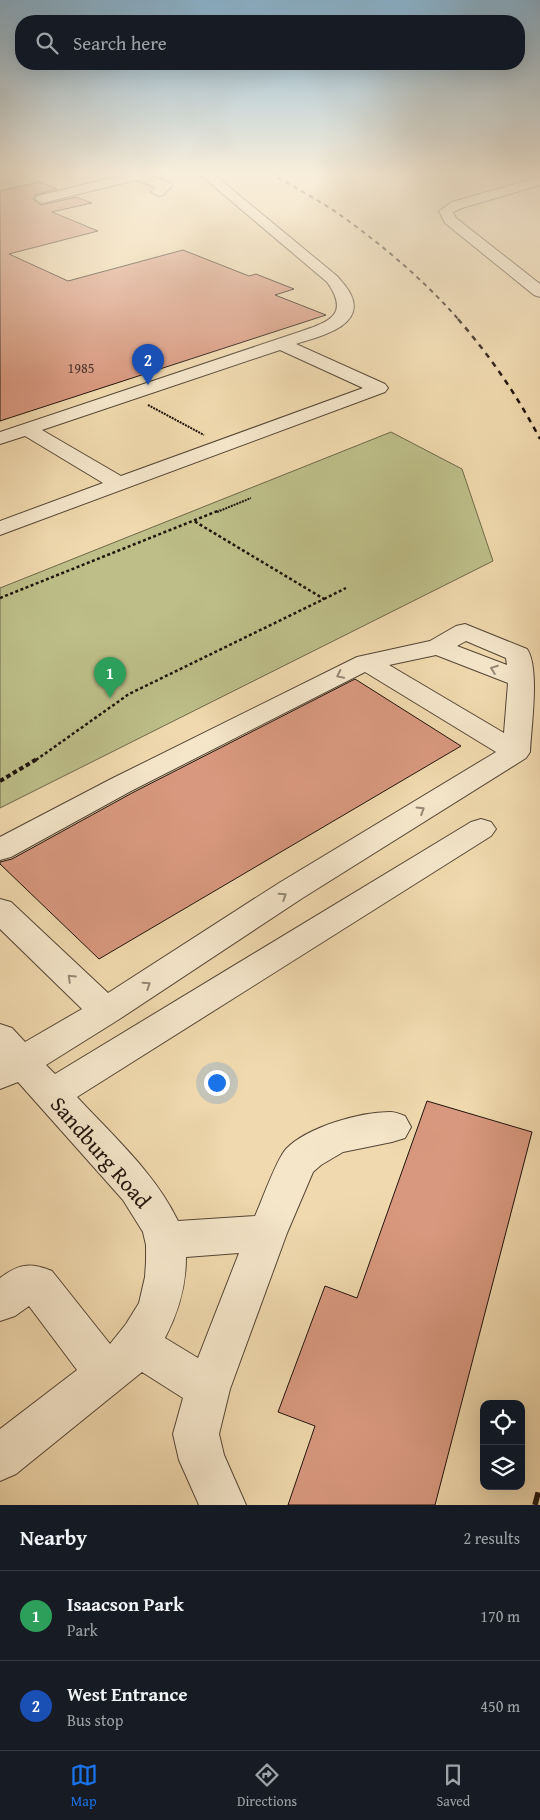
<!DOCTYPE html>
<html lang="en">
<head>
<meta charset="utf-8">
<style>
	body { margin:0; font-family:"Gentium Book Plus",serif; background:#242831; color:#f1f3f6 }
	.controls { position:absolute; right:15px; bottom:15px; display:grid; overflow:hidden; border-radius:10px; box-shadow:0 5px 20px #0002 }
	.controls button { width:45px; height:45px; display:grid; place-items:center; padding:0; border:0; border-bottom:1px solid #363941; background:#171b24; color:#f1f3f6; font:25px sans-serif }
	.you { position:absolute; left:216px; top:1082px; width:18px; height:18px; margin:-12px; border:4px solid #fff; border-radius:50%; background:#1a73e8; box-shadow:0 0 0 8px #1a73e833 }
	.badge { display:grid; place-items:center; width:32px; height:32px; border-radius:50%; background:#1a73e8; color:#fff; font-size:16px; font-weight:700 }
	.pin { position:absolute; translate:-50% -41px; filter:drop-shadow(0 1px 2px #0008) }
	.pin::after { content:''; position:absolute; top:26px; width:18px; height:15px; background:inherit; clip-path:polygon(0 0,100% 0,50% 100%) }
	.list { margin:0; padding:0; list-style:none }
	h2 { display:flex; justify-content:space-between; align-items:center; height:65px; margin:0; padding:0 20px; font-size:21px }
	h2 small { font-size:16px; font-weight:400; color:#9ea1a6 }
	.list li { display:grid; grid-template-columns:32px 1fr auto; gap:15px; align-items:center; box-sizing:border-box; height:90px; padding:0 20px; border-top:1px solid #363941 }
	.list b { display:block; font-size:19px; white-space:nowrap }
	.list p { margin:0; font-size:16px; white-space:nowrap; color:#9ea1a6 }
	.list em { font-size:16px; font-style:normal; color:#9ea1a6 }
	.icon { flex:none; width:28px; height:28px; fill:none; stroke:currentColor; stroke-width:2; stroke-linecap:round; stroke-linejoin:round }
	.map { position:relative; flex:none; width:540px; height:1505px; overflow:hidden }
	.search { position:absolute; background:#171b24; box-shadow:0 5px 20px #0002; left:15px; right:15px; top:15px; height:55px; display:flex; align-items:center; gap:12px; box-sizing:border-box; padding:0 18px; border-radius:20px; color:#9ea1a6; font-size:19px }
	.sheet { height:245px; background:#171b24 }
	nav { display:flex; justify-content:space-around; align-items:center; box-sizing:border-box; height:70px; border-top:1px solid #363941; background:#171b24; font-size:14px; color:#9ea1a6 }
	nav a { display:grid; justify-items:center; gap:2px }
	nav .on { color:#1a73e8 }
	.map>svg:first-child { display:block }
	.green { fill:#bdbe88; stroke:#6e694a }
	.building { fill:#d8987f; stroke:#20140d }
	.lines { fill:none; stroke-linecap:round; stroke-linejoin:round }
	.minor-casing { stroke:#544535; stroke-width:2 }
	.path-far2 { stroke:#20140d; stroke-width:2; stroke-dasharray:2 1; stroke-linecap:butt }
	.path-far1 { stroke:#20140d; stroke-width:2.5; stroke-dasharray:3 2.5; stroke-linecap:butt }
	.path { stroke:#20140d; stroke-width:4; stroke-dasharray:4.5 3; stroke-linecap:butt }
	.minor { fill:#f5e6ca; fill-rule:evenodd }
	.rail-far2 { stroke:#20140d; stroke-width:2; stroke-dasharray:4.5 4.5; stroke-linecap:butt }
	.rail-far1 { stroke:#20140d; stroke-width:2.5; stroke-dasharray:5.5 5.5; stroke-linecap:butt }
	.rail { stroke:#20140d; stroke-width:5.5; stroke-dasharray:13 13; stroke-linecap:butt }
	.oneway { stroke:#958875 }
	.labels { text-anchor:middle; stroke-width:4; stroke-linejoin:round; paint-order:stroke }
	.far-number-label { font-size:14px; fill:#4e352a }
	.near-street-label { font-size:22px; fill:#20140d; stroke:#f5e6ca }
</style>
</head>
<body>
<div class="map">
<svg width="540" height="1505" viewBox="0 0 540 1505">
	<rect width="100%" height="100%" fill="#f0d9ae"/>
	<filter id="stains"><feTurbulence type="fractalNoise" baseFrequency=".004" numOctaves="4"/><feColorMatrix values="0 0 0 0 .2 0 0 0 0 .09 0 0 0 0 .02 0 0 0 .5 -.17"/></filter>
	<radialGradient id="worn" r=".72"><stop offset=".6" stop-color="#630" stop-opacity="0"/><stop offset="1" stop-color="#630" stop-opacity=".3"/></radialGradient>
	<!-- green -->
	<polygon class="green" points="391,432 462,469 493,561 0,808 0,588"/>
	<!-- building -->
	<g class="building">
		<polygon points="39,182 57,189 35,195 33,199 41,205 76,197 92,203 52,212 98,231 9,254 68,281 183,250 249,276 256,274 294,289 275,295 326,315 0,421 0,191"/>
		<polygon points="355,679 461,746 99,959 0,864 0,862 12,859 132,793"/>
		<polygon points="427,1101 532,1132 435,1505 288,1505 315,1426 278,1412 325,1286 357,1298"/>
	</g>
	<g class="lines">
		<defs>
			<g id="minor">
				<polygon points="132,173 154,173 150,176 171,183 172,186 163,195 158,196 151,192 156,187 136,180 42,203 35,199 37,196"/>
				<path d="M198 173H212L337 276C342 282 348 288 351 295 366 327 317 337 296 344L385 384 388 388 385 392 0 535V521L103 483 25 436 0 444V432L302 331C332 321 349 313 327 282ZM280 350 363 388 121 476 42 430Z"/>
				<polygon points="540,177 540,185 462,208 453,212 456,218 540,284 540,297 534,295 445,223 439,211 452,202"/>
				<path d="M465 624 527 649C540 667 531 728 530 752L526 758 301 899 118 1020 46 1065 55 1074 471 822 481 819 491 822 496 829 491 836 77 1097C113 1136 155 1173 178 1221L255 1216C262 1201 276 1160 286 1149 307 1127 360 1112 390 1112 395 1112 400 1114 405 1116L411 1127 405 1138 392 1142 343 1152 321 1165 313 1172 287 1233 230 1389 219 1434 224 1455 246 1505H199L179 1460 173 1434 183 1398 142 1372 16 1474 0 1481V1429L77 1370 29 1306 15 1316 0 1321V1278C19 1264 29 1262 52 1271L110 1344 126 1324 139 1303 145 1277 146 1262V1245L143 1232 123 1200 18 1082 0 1089V1024L12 1028 25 1042 82 1009 0 929V899L11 902 108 993 279 883 496 752 365 672 131 791 11 857 0 860V837L111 779 357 657 430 641 456 626ZM466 641 506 658 507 665 457 646ZM436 655 508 683 504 733 389 665ZM239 1253 198 1358 165 1338C179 1311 186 1286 186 1257Z"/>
			</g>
		</defs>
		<!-- minor casing -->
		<use href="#minor" class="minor-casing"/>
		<!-- path-far2 -->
		<g class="path-far2">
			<polyline points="148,405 204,435"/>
			<polyline points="217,512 251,498"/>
		</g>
		<!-- path-far1 -->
		<g class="path-far1">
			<polyline points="0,598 220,510"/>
			<polyline points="324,599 346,588"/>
			<polyline points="36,760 129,694 324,599 194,521"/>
		</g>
		<!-- path -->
		<polyline class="path" points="0,781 37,759"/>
		<!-- minor -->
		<use href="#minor" class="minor"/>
		<!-- rail-far2 -->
		<path class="rail-far2" d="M270 173C292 186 315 198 336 212 380 243 423 279 459 320"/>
		<!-- rail-far1 -->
		<path class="rail-far1" d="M458 319C490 356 517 395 540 439"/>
		<!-- rail -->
		<polyline class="rail" points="535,1505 540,1485"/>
	</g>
	<!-- one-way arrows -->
	<defs><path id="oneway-chevron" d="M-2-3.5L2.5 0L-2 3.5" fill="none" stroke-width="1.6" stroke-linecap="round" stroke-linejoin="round" transform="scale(1.25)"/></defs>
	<g class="oneway">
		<use href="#oneway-chevron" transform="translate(494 669) rotate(-159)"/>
		<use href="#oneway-chevron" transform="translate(340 675) rotate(154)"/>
		<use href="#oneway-chevron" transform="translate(421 810) rotate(-32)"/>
		<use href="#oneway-chevron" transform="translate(283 896) rotate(-33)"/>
		<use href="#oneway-chevron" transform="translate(71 978) rotate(-136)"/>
		<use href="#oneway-chevron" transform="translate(147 985) rotate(-33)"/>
	</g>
	<!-- sky -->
	<linearGradient id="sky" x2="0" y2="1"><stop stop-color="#8ab6d3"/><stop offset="0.45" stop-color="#f8eedb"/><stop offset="1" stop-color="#f8eedb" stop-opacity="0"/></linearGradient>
	<rect width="540" height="384" fill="url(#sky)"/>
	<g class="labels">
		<!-- far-number labels -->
		<g class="far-number-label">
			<text x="81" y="373">1985</text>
		</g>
		<!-- near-street labels -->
		<g class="near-street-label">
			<text transform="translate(101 1152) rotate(49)" y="8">Sandburg Road</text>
		</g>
	</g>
	<rect width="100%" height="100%" filter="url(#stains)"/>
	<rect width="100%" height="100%" fill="url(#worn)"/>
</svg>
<div class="controls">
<button><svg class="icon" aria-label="locate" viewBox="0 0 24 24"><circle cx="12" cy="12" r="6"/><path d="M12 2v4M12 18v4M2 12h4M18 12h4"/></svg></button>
<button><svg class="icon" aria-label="layers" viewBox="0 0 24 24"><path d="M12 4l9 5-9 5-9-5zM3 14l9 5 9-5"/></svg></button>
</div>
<div class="you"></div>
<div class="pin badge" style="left:110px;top:698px;background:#2e9e5b">1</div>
<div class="pin badge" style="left:148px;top:385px;background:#1a4fb4">2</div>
<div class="search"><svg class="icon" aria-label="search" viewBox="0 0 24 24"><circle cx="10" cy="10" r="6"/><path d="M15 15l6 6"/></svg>Search here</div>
</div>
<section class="sheet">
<h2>Nearby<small>2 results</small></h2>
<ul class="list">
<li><span class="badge" style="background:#2e9e5b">1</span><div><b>Isaacson Park</b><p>Park</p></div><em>170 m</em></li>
<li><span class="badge" style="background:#1a4fb4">2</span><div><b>West Entrance</b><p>Bus stop</p></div><em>450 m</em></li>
</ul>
</section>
<nav>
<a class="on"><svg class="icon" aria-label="map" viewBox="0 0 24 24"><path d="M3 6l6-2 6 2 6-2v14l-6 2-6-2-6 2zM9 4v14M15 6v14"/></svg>Map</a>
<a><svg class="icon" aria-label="directions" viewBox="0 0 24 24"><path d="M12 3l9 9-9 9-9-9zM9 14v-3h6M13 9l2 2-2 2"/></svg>Directions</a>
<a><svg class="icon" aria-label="saved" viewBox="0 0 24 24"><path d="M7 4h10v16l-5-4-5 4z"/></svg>Saved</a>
</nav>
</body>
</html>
